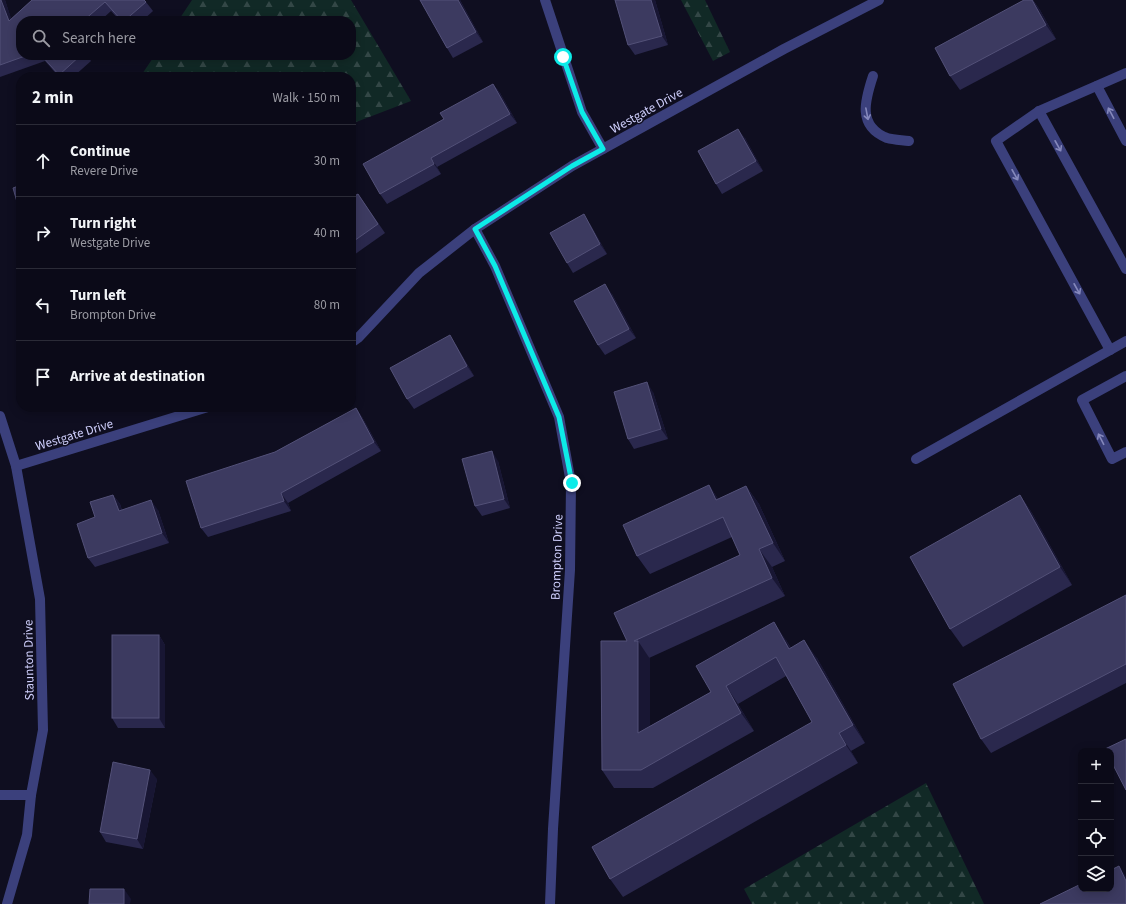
<!DOCTYPE html>
<html lang="en">
<head>
<meta charset="utf-8">
<style>
	body { margin:0; font-family:"Source Sans 3",sans-serif; background:#141321; color:#f1f3f6 }
	.controls { position:absolute; right:12px; bottom:12px; display:grid; overflow:hidden; border-radius:8px; box-shadow:0 2px 10px #0003 }
	.controls button { width:36px; height:36px; display:grid; place-items:center; padding:0; border:0; border-bottom:1px solid #2b2b37; background:#0b0a18; color:#f1f3f6; font:20px sans-serif }
	.stop { position:absolute; width:12px; height:12px; margin:-9px; border:3px solid #0debe8; border-radius:50%; background:#fff }
	.stop.end { background:#0debe8; border-color:#fff; box-shadow:0 1px 4px #0008 }
	.list { margin:0; padding:0; list-style:none }
	h2 { display:flex; justify-content:space-between; align-items:center; height:52px; margin:0; padding:0 16px; font-size:17px }
	h2 small { font-size:13px; font-weight:400; color:#9a9aa2 }
	.list li { display:grid; grid-template-columns:26px 1fr auto; gap:12px; align-items:center; box-sizing:border-box; height:72px; padding:0 16px; border-top:1px solid #2b2b37 }
	.list b { display:block; font-size:15px; white-space:nowrap }
	.list p { margin:0; font-size:13px; white-space:nowrap; color:#9a9aa2 }
	.list em { font-size:13px; font-style:normal; color:#9a9aa2 }
	.icon { flex:none; width:22px; height:22px; fill:none; stroke:currentColor; stroke-width:2; stroke-linecap:round; stroke-linejoin:round }
	.map { position:relative; flex:none; width:1126px; height:904px; overflow:hidden }
	.search { position:absolute; background:#0b0a18; box-shadow:0 2px 10px #0003; left:16px; top:16px; width:340px; height:44px; display:flex; align-items:center; gap:10px; box-sizing:border-box; padding:0 14px; border-radius:16px; color:#9a9aa2; font-size:15px }
	.panel { position:absolute; background:#0b0a18; box-shadow:0 2px 10px #0003; left:16px; top:72px; width:340px; height:340px; border-radius:16px }
	.map>svg:first-child { display:block }
	.forest { fill:url(#forest-firs) }
	.lines { fill:none; stroke-linecap:round; stroke-linejoin:round }
	.minor { stroke:#3b407c; stroke-width:10 }
	.wall { fill:#2a284d }
	.shaded-wall { fill:#181633 }
	.building { fill:#3c3a60; stroke:#535178 }
	.oneway { stroke:#8588bc }
	.route { stroke:#0debe8; stroke-width:5 }
	.labels { text-anchor:middle; stroke-width:3; stroke-linejoin:round; paint-order:stroke }
	.street-label { font-size:13px; fill:#cfcffc; stroke:#0f0e20 }
</style>
</head>
<body>
<div class="map">
<svg width="1126" height="904" viewBox="0 0 1126 904">
	<defs>
		<pattern id="forest-firs" width="22" height="20" patternUnits="userSpaceOnUse"><rect width="22" height="20" fill="#112926"/><path d="M5 1l3.5 6h-7zM16 11l3.5 6h-7z" fill="#334746"/></pattern>
	</defs>
	<rect width="100%" height="100%" fill="#0f0e20"/>
	<!-- forest -->
	<g class="forest">
		<polygon points="192,0 351,0 411,101 351,124 351,77 140,77 155,55 351,55 351,21 178,21"/>
		<polygon points="681,0 705,0 730,52 713,61"/>
		<polygon points="926,783 984,904 752,904 744,889"/>
	</g>
	<g class="lines">
		<!-- minor -->
		<g class="minor">
			<polyline points="545,0 582,112 603,149"/>
			<path d="M873 76C865 100 857 126 887 138 894 140 902 140 909 141"/>
			<polyline points="1097,86 1126,141"/>
			<polyline points="1039,111 1126,269"/>
			<polyline points="475,229 495,266 559,417 571,483 570,570 553,829 550,904"/>
			<polyline points="351,343 358,338 419,273 475,229 572,166 784,49 879,0"/>
			<polyline points="1110,350 996,141 1039,111 1126,73"/>
			<polyline points="1126,376 1082,400 1112,459 1126,452"/>
			<polyline points="0,416 16,466 40,599 43,730 31,795 27,835 7,904"/>
			<polyline points="916,459 1126,341"/>
			<polyline points="16,466 208,407"/>
			<polyline points="0,795 31,795"/>
		</g>
	</g>
	<!-- wall -->
	<g class="wall">
		<polygon points="0,0 5,0 11,19 32,0 146,2 153,11 142,21 120,21 111,11 100,21 21,21 21,55 87,55 91,61 73,77 59,77 45,61 0,77"/>
		<polygon points="420,0 460,0 483,42 453,58 447,48"/>
		<polygon points="615,0 655,0 668,45 635,55 628,45"/>
		<polygon points="1024,0 1033,0 1040,10 1056,39 960,90 950,76"/>
		<polygon points="493,84 500,93 517,123 437,167 441,174 387,204 380,194 444,119"/>
		<polygon points="745,138 763,171 722,194 716,184"/>
		<polygon points="358,194 385,233 351,257 351,198"/>
		<polygon points="590,224 607,254 573,273 567,263"/>
		<polygon points="612,294 636,338 605,355 598,345"/>
		<polygon points="456,345 474,376 414,409 407,399"/>
		<polygon points="653,392 668,439 634,449 628,439"/>
		<polygon points="356,408 362,417 381,451 288,503 291,511 208,537 201,528 275,452"/>
		<polygon points="498,461 510,508 482,516 475,506"/>
		<polygon points="709,485 718,499 746,486 759,504 785,561 772,567 785,596 649,658 650,659 650,726 711,692 786,640 791,648 817,658 865,743 851,751 858,763 623,897 610,879 812,722 786,676 738,704 754,731 653,788 614,788 602,770 627,641 740,555 732,537 650,574 637,556"/>
		<polygon points="113,495 120,504 122,510 158,510 169,543 95,567 88,558 95,517"/>
		<polygon points="1020,495 1032,513 1072,585 963,647 950,629"/>
		<polygon points="1126,595 1126,683 991,753 981,739"/>
		<polygon points="159,635 165,645 165,728 118,728 112,718"/>
		<polygon points="157,779 143,849 106,842 100,832"/>
	</g>
	<!-- shaded-wall -->
	<g class="shaded-wall">
		<polygon points="1,0 5,0 15,30 9,21"/>
		<polygon points="458,0 460,0 483,42 476,32"/>
		<polygon points="651,0 655,0 668,45 662,36"/>
		<polygon points="1032,0 1040,10 1056,39 1046,25"/>
		<polygon points="493,84 500,93 517,123 510,114"/>
		<polygon points="738,129 745,138 763,171 756,161"/>
		<polygon points="431,158 437,167 441,174 434,164"/>
		<polygon points="584,214 590,224 607,254 600,244"/>
		<polygon points="605,284 612,294 636,338 629,329"/>
		<polygon points="450,335 456,345 474,376 467,366"/>
		<polygon points="647,382 653,392 668,439 661,429"/>
		<polygon points="356,408 362,417 381,451 374,442"/>
		<polygon points="492,451 498,461 510,508 504,499"/>
		<polygon points="709,485 721,503 716,500"/>
		<polygon points="746,486 759,504 785,561 773,543"/>
		<polygon points="281,493 288,503 291,511 284,501"/>
		<polygon points="113,495 120,504 125,521 119,511"/>
		<polygon points="1020,495 1032,513 1072,585 1060,567"/>
		<polygon points="151,500 158,510 169,543 162,533"/>
		<polygon points="759,549 772,567 785,596 772,578"/>
		<polygon points="774,622 786,640 801,667 789,649"/>
		<polygon points="159,635 165,645 165,728 159,718"/>
		<polygon points="804,640 817,658 865,743 853,725"/>
		<polygon points="638,641 650,659 650,751 638,733"/>
		<polygon points="726,686 738,704 754,731 741,713"/>
		<polygon points="839,733 851,751 858,763 846,745"/>
		<polygon points="150,770 157,779 143,849 137,839"/>
		<polygon points="1119,866 1126,877 1126,881"/>
		<polygon points="124,889 131,899 130,904 124,904"/>
	</g>
	<!-- building -->
	<g class="building">
		<polygon points="0,0 1,0 9,21 32,0 144,0 146,2 124,21 122,21 105,2 83,21 21,21 21,55 28,55 0,65"/>
		<polygon points="420,0 458,0 476,32 447,48"/>
		<polygon points="615,0 651,0 662,36 628,45"/>
		<polygon points="1024,0 1032,0 1046,25 950,76 935,48"/>
		<polygon points="41,55 81,55 59,75"/>
		<polygon points="493,84 510,114 431,158 434,164 380,194 363,164 444,119 440,113"/>
		<polygon points="738,129 756,161 716,184 698,151"/>
		<polygon points="21,185 21,216 13,188"/>
		<polygon points="358,194 378,224 351,243 351,198"/>
		<polygon points="584,214 600,244 567,263 550,233"/>
		<polygon points="605,284 629,329 598,345 574,301"/>
		<polygon points="450,335 467,366 407,399 390,368"/>
		<polygon points="647,382 661,429 628,439 614,392"/>
		<polygon points="356,408 374,442 281,493 284,501 201,528 186,481 275,452"/>
		<polygon points="492,451 504,499 475,506 462,459"/>
		<polygon points="709,485 716,500 746,486 773,543 759,549 772,578 634,641 638,641 638,733 711,692 696,666 774,622 789,649 804,640 853,725 839,733 846,745 610,879 592,847 812,722 776,657 726,686 741,713 641,770 602,770 601,641 627,641 614,613 740,555 723,517 637,556 623,525"/>
		<polygon points="113,495 119,511 151,500 162,533 88,558 77,524 95,517 90,502"/>
		<polygon points="1020,495 1060,567 950,629 910,557"/>
		<polygon points="1126,595 1126,664 981,739 953,684"/>
		<rect x="112" y="635" width="47" height="83"/>
		<polygon points="1126,739 1126,790 1111,761 1111,751 1106,751 1105,749"/>
		<polygon points="113,762 150,770 137,839 100,832"/>
		<polygon points="1119,866 1126,881 1126,904 1040,904 1081,884 1081,889 1111,889 1111,870"/>
		<polygon points="90,889 124,889 124,904 89,904"/>
	</g>
	<!-- one-way arrows -->
	<defs><path id="oneway-shaft" d="M-6 0H5M1.5-3L5.5 0L1.5 3" fill="none" stroke-width="1.6" stroke-linecap="round" stroke-linejoin="round"/></defs>
	<g class="oneway">
		<use href="#oneway-shaft" transform="translate(1111 113) rotate(-118)"/>
		<use href="#oneway-shaft" transform="translate(867 114) rotate(79)"/>
		<use href="#oneway-shaft" transform="translate(1058 146) rotate(61)"/>
		<use href="#oneway-shaft" transform="translate(1015 175) rotate(61)"/>
		<use href="#oneway-shaft" transform="translate(1077 289) rotate(61)"/>
		<use href="#oneway-shaft" transform="translate(1101 439) rotate(-117)"/>
	</g>
	<g class="lines">
		<!-- route -->
		<polyline class="route" points="563,57 582,112 603,149 572,166 475,229 495,266 559,417 572,483"/>
	</g>
	<g class="labels">
		<!-- street labels -->
		<g class="street-label">
			<text transform="translate(646 110) rotate(-29)" y="5">Westgate Drive</text>
			<text transform="translate(74 434) rotate(-17)" y="5">Westgate Drive</text>
			<text transform="translate(556 557) rotate(-88)" y="5">Brompton Drive</text>
			<text transform="translate(28 660) rotate(-91)" y="5">Staunton Drive</text>
		</g>
	</g>
</svg>
<div class="controls">
<button>+</button>
<button>−</button>
<button><svg class="icon" aria-label="locate" viewBox="0 0 24 24"><circle cx="12" cy="12" r="6"/><path d="M12 2v4M12 18v4M2 12h4M18 12h4"/></svg></button>
<button><svg class="icon" aria-label="layers" viewBox="0 0 24 24"><path d="M12 4l9 5-9 5-9-5zM3 14l9 5 9-5"/></svg></button>
</div>
<div class="stop" style="left:563px;top:57px"></div>
<div class="stop end" style="left:572px;top:483px"></div>
<div class="search"><svg class="icon" aria-label="search" viewBox="0 0 24 24"><circle cx="10" cy="10" r="6"/><path d="M15 15l6 6"/></svg>Search here</div>
<section class="panel">
<h2>2 min<small>Walk · 150 m</small></h2>
<ul class="list">
<li><svg class="icon" aria-label="ahead" viewBox="0 0 24 24"><path d="M12 20V5M6 11l6-6 6 6"/></svg><div><b>Continue</b><p>Revere Drive</p></div><em>30 m</em></li>
<li><svg class="icon" aria-label="right" viewBox="0 0 24 24"><path d="M7 20v-9h11M14 6l5 5-5 5"/></svg><div><b>Turn right</b><p>Westgate Drive</p></div><em>40 m</em></li>
<li><svg class="icon" aria-label="left" viewBox="0 0 24 24"><path d="M17 20v-9H6M10 6l-5 5 5 5"/></svg><div><b>Turn left</b><p>Brompton Drive</p></div><em>80 m</em></li>
<li><svg class="icon" aria-label="arrive" viewBox="0 0 24 24"><path d="M6 21V4h12l-3 4 3 4H6"/></svg><div><b>Arrive at destination</b></div></li>
</ul>
</section>
</div>
</body>
</html>
